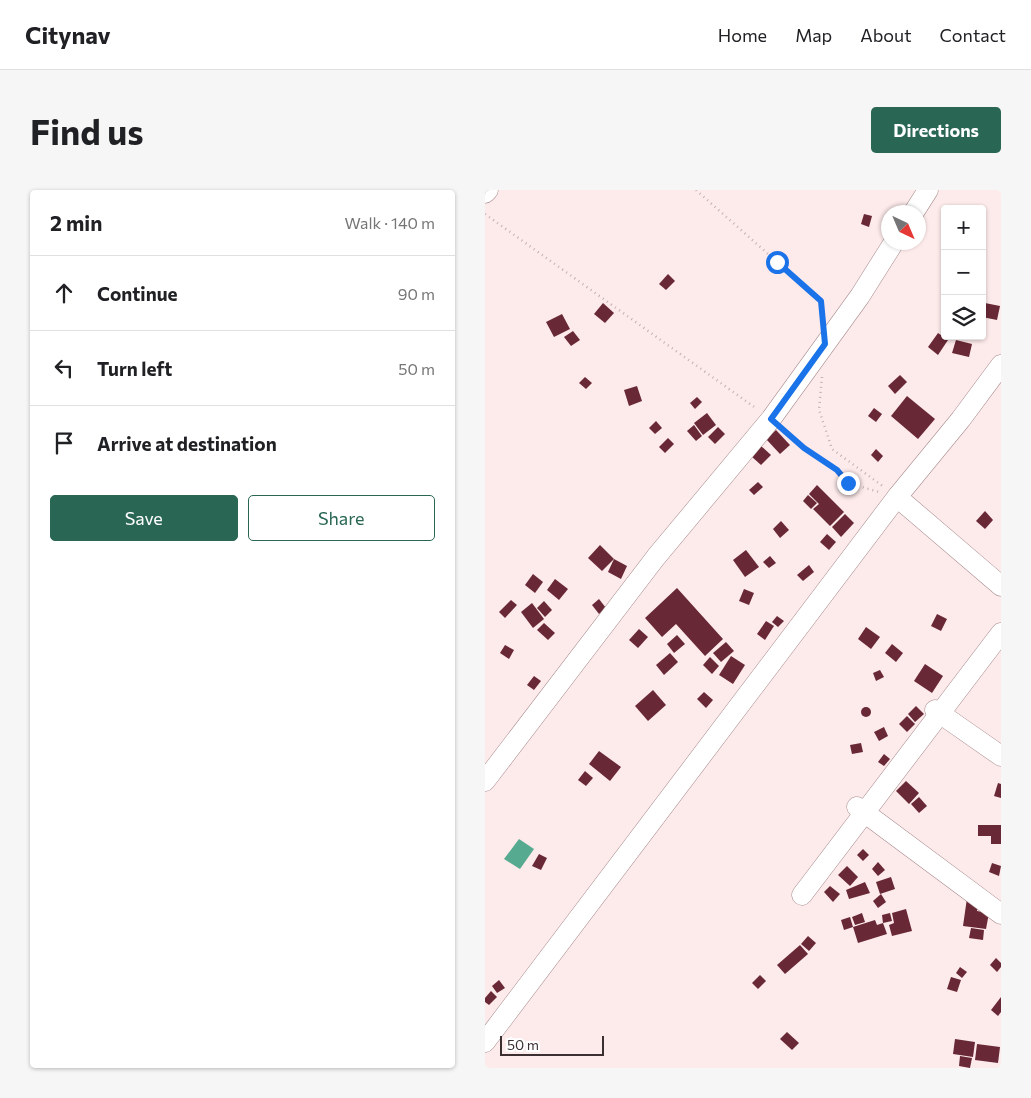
<!DOCTYPE html>
<html lang="en">
<head>
<meta charset="utf-8">
<style>
	body { margin:0; font-family:Commissioner,sans-serif; background:#f6f6f6; color:#202124 }
	.controls { position:absolute; right:15px; top:15px; display:grid; overflow:hidden; border-radius:5px; box-shadow:0 1px 4px #0004 }
	.controls button { width:45px; height:45px; display:grid; place-items:center; padding:0; border:0; border-bottom:1px solid #e0e0e0; background:#fff; color:#202124; font:25px sans-serif }
	.compass { position:absolute; left:396px; top:15px; width:45px; height:45px; border-radius:50%; background:#fff; box-shadow:0 1px 4px #0004; rotate:136deg }
	.scale { position:absolute; left:15px; bottom:12px; width:104px; box-sizing:border-box; padding-left:5px; border:2px solid #3b2f31; border-top:0; font-size:14px; line-height:18px; white-space:nowrap; color:#3b2f31; -webkit-text-stroke:4px #fff; paint-order:stroke }
	.stop { position:absolute; width:15px; height:15px; margin:-11px; border:4px solid #1a73e8; border-radius:50%; background:#fff }
	.stop.end { background:#1a73e8; border-color:#fff; box-shadow:0 1px 5px #0008 }
	.list { margin:0; padding:0; list-style:none }
	h2 { display:flex; justify-content:space-between; align-items:center; height:65px; margin:0; padding:0 20px; font-size:21px }
	h2 small { font-size:16px; font-weight:400; color:#757577 }
	.list li { display:grid; grid-template-columns:32px 1fr auto; gap:15px; align-items:center; box-sizing:border-box; height:75px; padding:0 20px; border-top:1px solid #e0e0e0 }
	.list b { display:block; font-size:19px; white-space:nowrap }
	.list em { font-size:16px; font-style:normal; color:#757577 }
	.actions { display:flex; gap:10px; padding:15px 20px }
	.actions a { flex:1; padding:11px 0; border:1px solid #296754; border-radius:5px; text-align:center; font-size:18px; color:#296754 }
	.actions .main { background:#296754; color:#fff }
	.icon { flex:none; width:28px; height:28px; fill:none; stroke:currentColor; stroke-width:2; stroke-linecap:round; stroke-linejoin:round }
	.map { position:relative; flex:none; width:516px; height:878px; overflow:hidden; border-radius:5px }
	header { display:flex; align-items:center; gap:30px; box-sizing:border-box; height:70px; padding:0 25px; background:#fff; border-bottom:1px solid #e0e0e0 }
	header strong { font-size:24px }
	nav { display:flex; gap:28px; margin-inline-start:auto; font-size:18px }
	.intro { display:flex; align-items:center; justify-content:space-between; box-sizing:border-box; height:120px; padding:0 30px }
	h1 { margin:0; font-size:35px }
	.button { padding:12px 22px; border-radius:5px; background:#296754; color:#fff; font-size:18px; font-weight:700 }
	main { display:flex; gap:30px; padding:0 30px }
	aside { flex:1; background:#fff; border-radius:5px; box-shadow:0 1px 4px #0004 }
	.map>svg:first-child { display:block }
	.water { fill:#55aa8f }
	.building { fill:#692835 }
	.lines { fill:none; stroke-linecap:round; stroke-linejoin:round }
	.minor-casing { stroke:#a78b8e; stroke-width:21 }
	.path { stroke:#c1b1b2; stroke-width:2.5; stroke-dasharray:1 4; stroke-linecap:butt }
	.minor { stroke:#fff; stroke-width:20 }
	.route { stroke:#1a73e8; stroke-width:6 }
</style>
</head>
<body>
<header>
<strong>Citynav</strong>
<nav><a>Home</a><a>Map</a><a>About</a><a>Contact</a></nav>
</header>
<div class="intro"><h1>Find us</h1><a class="button">Directions</a></div>
<main>
<aside>
<h2>2 min<small>Walk · 140 m</small></h2>
<ul class="list">
<li><svg class="icon" aria-label="ahead" viewBox="0 0 24 24"><path d="M12 20V5M6 11l6-6 6 6"/></svg><div><b>Continue</b></div><em>90 m</em></li>
<li><svg class="icon" aria-label="left" viewBox="0 0 24 24"><path d="M17 20v-9H6M10 6l-5 5 5 5"/></svg><div><b>Turn left</b></div><em>50 m</em></li>
<li><svg class="icon" aria-label="arrive" viewBox="0 0 24 24"><path d="M6 21V4h12l-3 4 3 4H6"/></svg><div><b>Arrive at destination</b></div></li>
</ul>
<div class="actions"><a class="main">Save</a><a>Share</a></div>
</aside>
<div class="map">
<svg width="516" height="878" viewBox="0 0 516 878">
	<rect width="100%" height="100%" fill="#fdeaeb"/>
	<!-- water -->
	<polygon class="water" points="34,649 49,659 35,679 19,669"/>
	<!-- building -->
	<g class="building">
		<polygon points="379,24 387,26 384,37 376,34"/>
		<polygon points="183,84 190,91 181,100 174,94"/>
		<polygon points="118,113 129,123 120,133 109,124"/>
		<polygon points="500,113 515,116 512,130 497,127"/>
		<polygon points="77,124 85,139 69,147 61,132"/>
		<polygon points="88,141 95,150 86,156 79,147"/>
		<polygon points="453,143 463,150 453,165 443,157"/>
		<polygon points="471,150 487,154 484,167 467,163"/>
		<polygon points="415,185 422,192 410,204 403,196"/>
		<polygon points="100,187 107,193 101,199 94,193"/>
		<polygon points="152,196 157,211 144,216 139,200"/>
		<polygon points="422,206 450,229 433,249 406,226"/>
		<polygon points="212,207 217,212 210,219 205,213"/>
		<polygon points="389,218 397,224 391,232 383,226"/>
		<polygon points="222,223 231,235 218,245 209,233"/>
		<polygon points="171,231 177,238 170,244 164,238"/>
		<polygon points="209,235 217,246 211,251 202,241"/>
		<polygon points="233,237 240,244 230,254 223,247"/>
		<polygon points="291,240 305,255 295,264 281,249"/>
		<polygon points="183,248 189,254 180,263 174,257"/>
		<polygon points="275,255 286,265 276,275 266,266"/>
		<polygon points="391,259 398,266 393,272 386,265"/>
		<polygon points="273,292 278,297 269,305 264,300"/>
		<polygon points="332,295 359,322 345,336 328,319 334,314 324,304"/>
		<polygon points="323,305 332,313 326,319 318,311"/>
		<polygon points="500,321 508,330 500,339 491,331"/>
		<polygon points="360,324 369,333 356,347 347,337"/>
		<polygon points="296,331 304,340 295,348 288,339"/>
		<polygon points="342,344 351,352 344,360 335,352"/>
		<polygon points="115,355 129,369 117,381 103,368"/>
		<polygon points="261,360 274,377 260,387 248,370"/>
		<polygon points="285,366 291,373 284,378 278,372"/>
		<polygon points="129,369 142,376 136,389 123,382"/>
		<polygon points="324,375 329,382 318,391 312,385"/>
		<polygon points="48,384 58,392 50,403 40,395"/>
		<polygon points="70,389 83,399 74,410 62,400"/>
		<polygon points="192,398 238,449 220,466 191,434 177,447 160,428"/>
		<polygon points="259,399 269,403 264,415 254,411"/>
		<polygon points="114,409 121,418 114,424 107,415"/>
		<polygon points="26,410 32,415 20,428 14,422"/>
		<polygon points="59,411 67,420 60,427 52,418"/>
		<polygon points="47,413 59,429 48,438 36,422"/>
		<polygon points="452,424 462,429 456,441 446,436"/>
		<polygon points="292,426 299,431 293,437 287,432"/>
		<polygon points="281,431 289,436 280,450 272,444"/>
		<polygon points="59,433 70,443 63,450 52,440"/>
		<polygon points="381,437 395,447 386,459 373,449"/>
		<polygon points="154,439 163,447 153,458 144,450"/>
		<polygon points="192,445 200,454 189,463 182,454"/>
		<polygon points="241,452 249,461 236,472 228,463"/>
		<polygon points="407,454 418,463 411,472 400,463"/>
		<polygon points="20,455 29,460 24,469 15,463"/>
		<polygon points="185,463 193,472 179,485 171,475"/>
		<polygon points="246,466 260,475 248,494 234,485"/>
		<polygon points="225,467 234,476 227,484 218,475"/>
		<polygon points="440,474 458,486 447,503 429,491"/>
		<polygon points="395,480 399,487 391,491 388,483"/>
		<polygon points="49,486 56,491 49,500 42,495"/>
		<polygon points="168,500 181,515 163,531 150,516"/>
		<polygon points="219,502 228,510 221,518 212,509"/>
		<polygon points="431,516 439,524 430,532 423,524"/>
		<circle cx="381" cy="522" r="5"/>
		<polygon points="422,526 430,534 422,542 414,534"/>
		<polygon points="399,537 403,546 394,551 389,542"/>
		<polygon points="376,553 378,562 367,564 365,555"/>
		<polygon points="114,561 136,577 125,591 104,574"/>
		<polygon points="399,564 405,569 399,576 393,572"/>
		<polygon points="100,581 108,588 101,596 93,590"/>
		<polygon points="421,591 434,603 424,614 411,601"/>
		<polygon points="513,593 516,594 516,608 509,606"/>
		<polygon points="434,607 442,616 434,623 426,614"/>
		<polygon points="493,635 516,635 516,654 506,654 506,646 493,646"/>
		<polygon points="378,659 384,665 378,671 372,665"/>
		<polygon points="54,664 62,668 56,680 47,676"/>
		<polygon points="393,672 400,680 393,686 387,679"/>
		<polygon points="507,673 516,676 514,686 504,682"/>
		<polygon points="362,676 373,687 365,696 353,685"/>
		<polygon points="406,687 410,699 395,704 391,692"/>
		<polygon points="380,692 385,703 364,709 361,700"/>
		<polygon points="345,696 355,704 348,712 339,702"/>
		<polygon points="396,704 401,712 393,718 388,711"/>
		<polygon points="482,708 494,710 492,721 504,723 501,739 478,736"/>
		<polygon points="421,719 427,741 407,746 404,735 409,733 407,723"/>
		<polygon points="377,723 380,732 370,735 367,727"/>
		<polygon points="405,723 407,731 398,733 397,725"/>
		<polygon points="365,727 368,737 359,740 356,730"/>
		<polygon points="390,730 392,735 398,733 402,744 373,753 368,737"/>
		<polygon points="486,738 499,740 498,750 484,748"/>
		<polygon points="323,746 331,753 324,761 316,754"/>
		<polygon points="315,755 323,764 300,784 292,775"/>
		<polygon points="511,768 516,773 516,777 512,782 505,775"/>
		<polygon points="475,777 482,782 477,788 471,783"/>
		<polygon points="275,785 281,791 273,799 267,793"/>
		<polygon points="466,787 476,790 472,802 462,799"/>
		<polygon points="14,790 20,798 12,803 7,796"/>
		<polygon points="6,801 12,807 4,815 0,812 0,808"/>
		<polygon points="516,807 516,822 513,826 506,820"/>
		<polygon points="302,842 314,853 307,860 295,849"/>
		<polygon points="470,849 490,852 488,867 468,864"/>
		<polygon points="492,854 515,857 513,873 490,870"/>
		<polygon points="475,866 487,868 485,878 474,876"/>
	</g>
	<g class="lines">
		<defs>
			<g id="minor">
				<polyline points="0,3 3,0"/>
				<polyline points="429,22 443,0"/>
				<polyline points="412,307 516,396"/>
				<polyline points="450,520 516,566"/>
				<polyline points="0,591 171,367 286,229 375,106 409,52"/>
				<polyline points="372,617 516,724"/>
				<polyline points="317,705 516,443"/>
				<polyline points="0,852 412,307 476,229 516,175"/>
			</g>
		</defs>
		<!-- minor casing -->
		<use href="#minor" class="minor-casing"/>
		<!-- path -->
		<g class="path">
			<polyline points="211,0 336,111 338,129"/>
			<polyline points="0,24 272,219"/>
			<polyline points="337,187 334,220 347,259 399,297"/>
			<polyline points="298,239 319,258 351,281 363,293 394,302"/>
		</g>
		<!-- minor -->
		<use href="#minor" class="minor"/>
	</g>
	<g class="lines">
		<!-- route -->
		<polyline class="route" points="292,72 336,111 340,154 286,229 319,258 352,280 363,293"/>
	</g>
</svg>
<div class="controls">
<button>+</button>
<button>−</button>
<button><svg class="icon" aria-label="layers" viewBox="0 0 24 24"><path d="M12 4l9 5-9 5-9-5zM3 14l9 5 9-5"/></svg></button>
</div>
<svg class="compass" viewBox="-18 -18 36 36"><path d="M0-13l5 13h-10z" fill="#e53935"/><path d="M0 13l5-13h-10z" fill="#757577"/></svg>
<div class="scale">50 m</div>
<div class="stop" style="left:292px;top:72px"></div>
<div class="stop end" style="left:363px;top:293px"></div>
</div>
</main>
</body>
</html>
